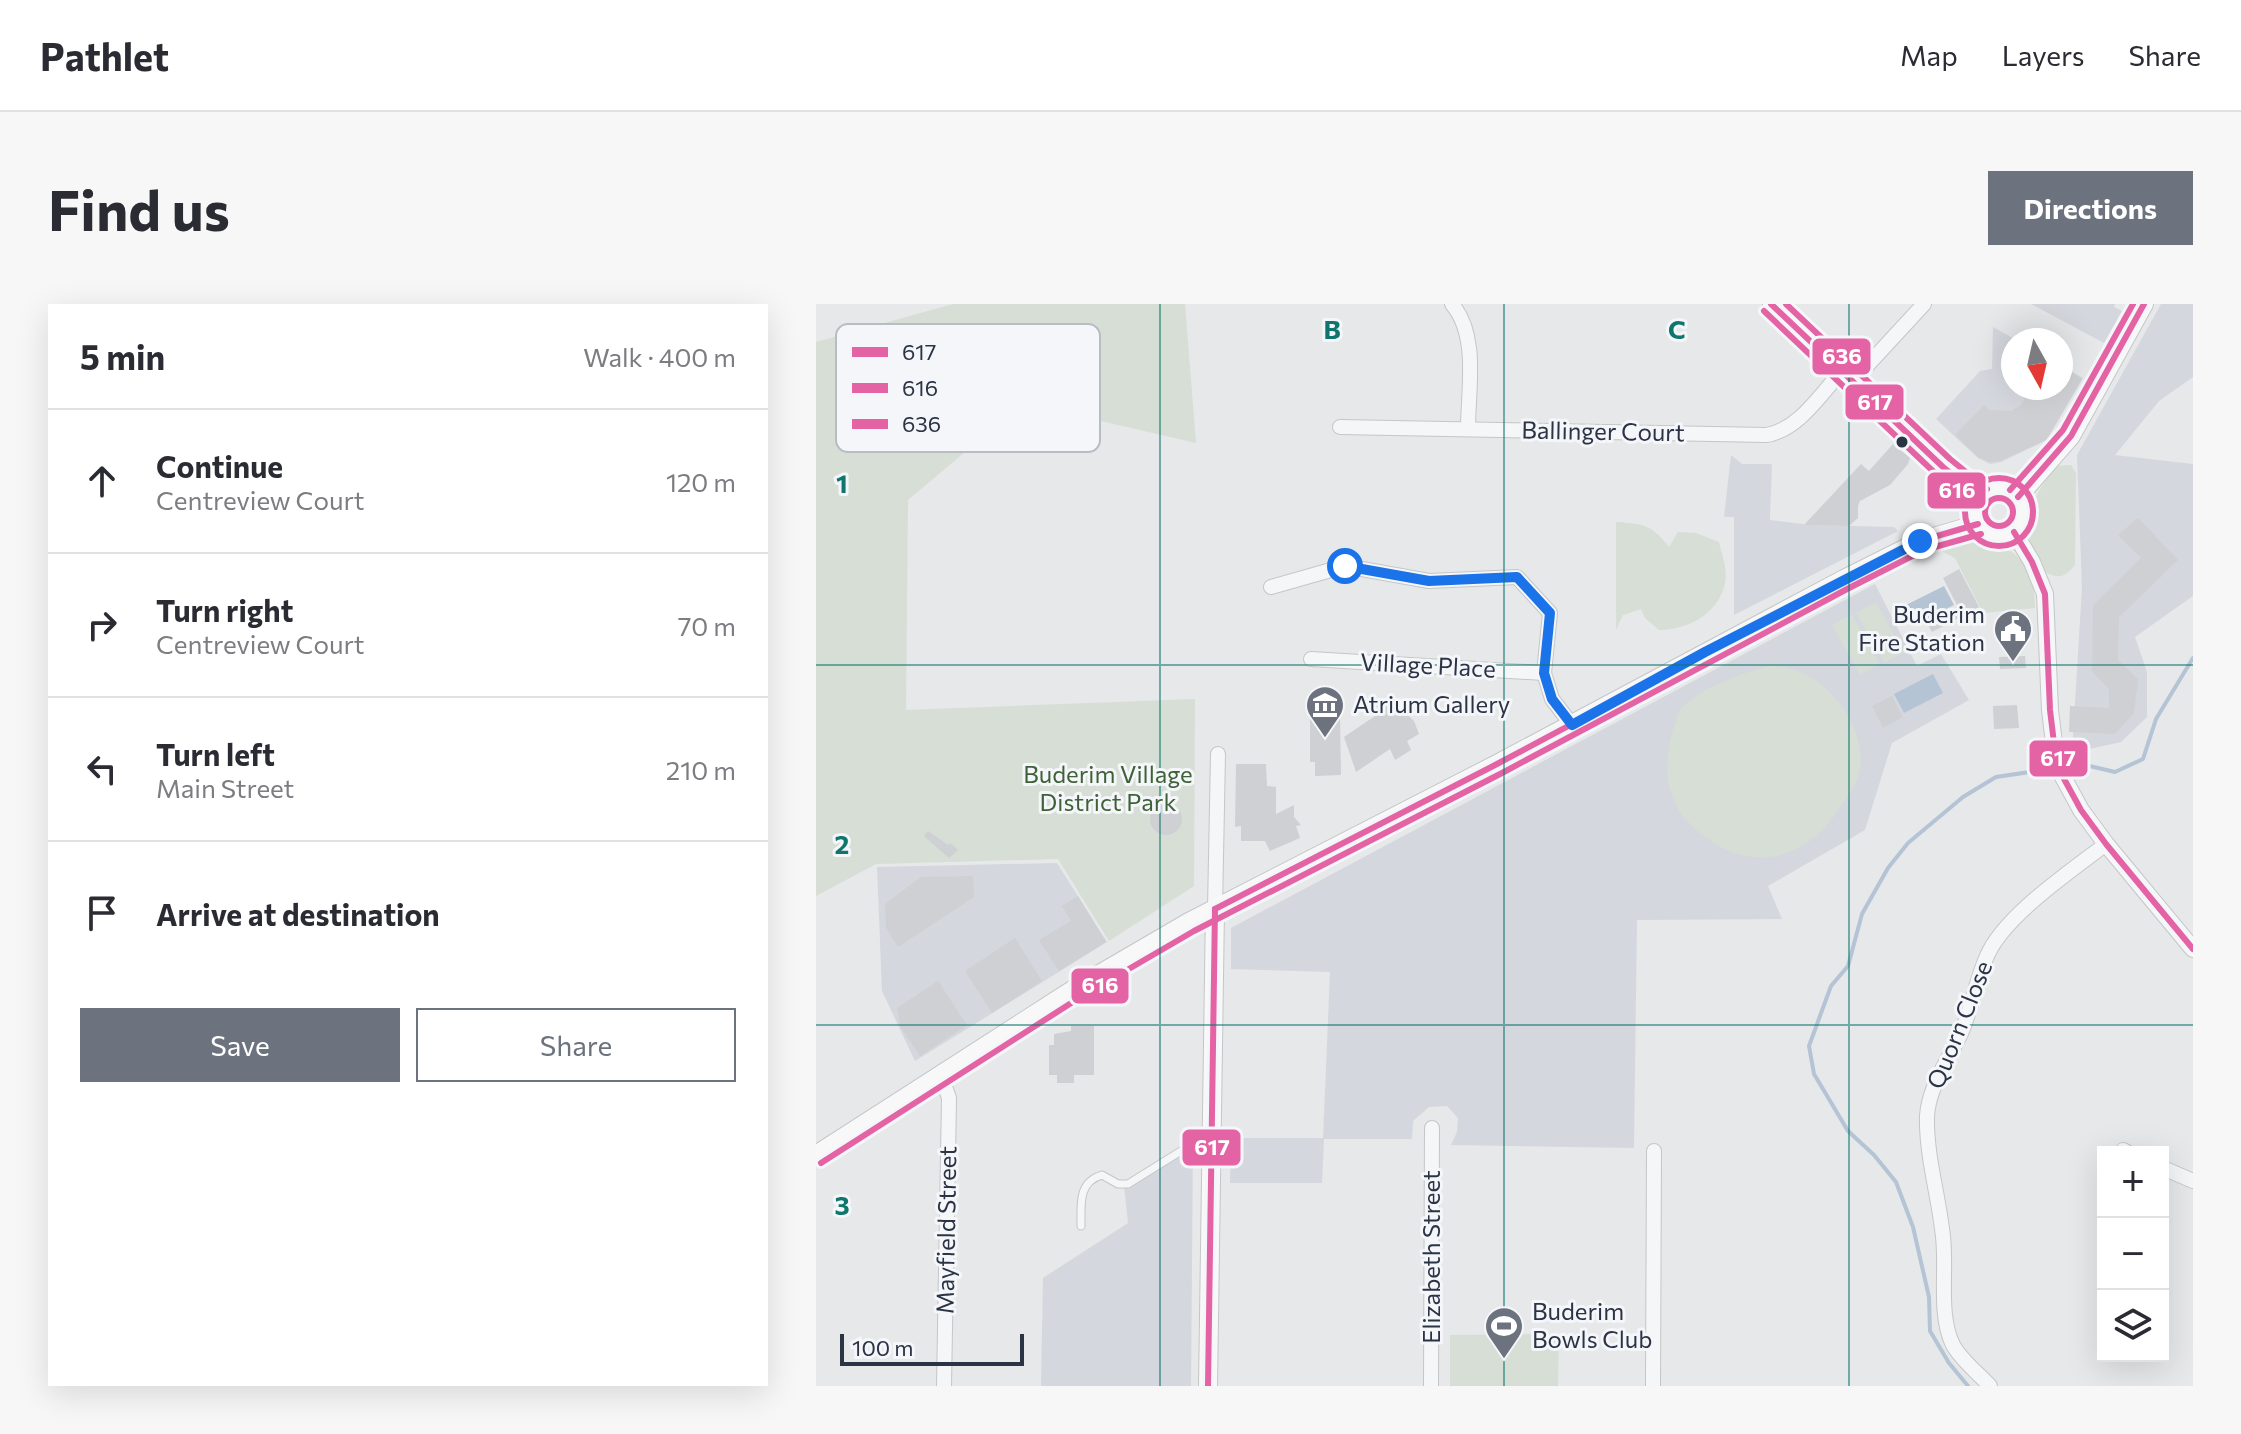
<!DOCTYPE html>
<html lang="en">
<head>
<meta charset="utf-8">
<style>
	body { margin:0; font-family:Commissioner,sans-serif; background:#f7f7f7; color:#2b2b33 }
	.controls { position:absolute; right:24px; bottom:24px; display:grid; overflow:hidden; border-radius:0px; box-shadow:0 8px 32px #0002 }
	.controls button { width:72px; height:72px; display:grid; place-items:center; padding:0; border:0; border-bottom:2px solid #e1e1e2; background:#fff; color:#2b2b33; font:40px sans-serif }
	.compass { position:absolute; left:1185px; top:24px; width:72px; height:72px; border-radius:50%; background:#fff; box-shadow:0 8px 32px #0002; rotate:172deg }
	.scale { position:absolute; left:24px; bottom:20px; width:184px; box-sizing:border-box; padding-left:8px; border:4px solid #2b3445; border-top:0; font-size:22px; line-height:28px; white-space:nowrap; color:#2b3445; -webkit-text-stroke:6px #f4f6f9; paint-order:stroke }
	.stop { position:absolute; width:24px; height:24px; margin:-18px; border:6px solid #1a73e8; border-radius:50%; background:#fff }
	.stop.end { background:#1a73e8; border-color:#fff; box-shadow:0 2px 8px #0008 }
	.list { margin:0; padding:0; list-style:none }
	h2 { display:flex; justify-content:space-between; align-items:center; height:104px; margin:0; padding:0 32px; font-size:34px }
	h2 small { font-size:26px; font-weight:400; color:#7c7c81 }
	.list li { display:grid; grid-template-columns:52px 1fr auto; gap:24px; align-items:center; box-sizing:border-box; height:144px; padding:0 32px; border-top:2px solid #e1e1e2 }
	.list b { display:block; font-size:30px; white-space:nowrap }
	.list p { margin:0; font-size:26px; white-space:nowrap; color:#7c7c81 }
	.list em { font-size:26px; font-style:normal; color:#7c7c81 }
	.actions { display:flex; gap:16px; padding:24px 32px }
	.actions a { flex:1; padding:18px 0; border:2px solid #6c737f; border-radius:0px; text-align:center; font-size:28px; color:#6c737f }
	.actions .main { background:#6c737f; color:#fff }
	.icon { flex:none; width:44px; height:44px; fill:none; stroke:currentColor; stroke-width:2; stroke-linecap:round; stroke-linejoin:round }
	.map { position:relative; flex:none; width:1377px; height:1082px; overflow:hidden; border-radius:0px }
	header { display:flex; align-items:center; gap:48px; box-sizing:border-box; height:112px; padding:0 40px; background:#fff; border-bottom:2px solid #e1e1e2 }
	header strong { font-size:38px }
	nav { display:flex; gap:44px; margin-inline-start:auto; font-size:28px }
	.intro { display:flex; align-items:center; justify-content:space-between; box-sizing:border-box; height:192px; padding:0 48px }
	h1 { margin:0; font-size:56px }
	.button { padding:20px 36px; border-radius:0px; background:#6c737f; color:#fff; font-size:28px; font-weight:700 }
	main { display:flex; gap:48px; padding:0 48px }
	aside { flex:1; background:#fff; border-radius:0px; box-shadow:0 8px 32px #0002 }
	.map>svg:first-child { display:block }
	.built { fill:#d4d7dd }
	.green { fill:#d6ded6 }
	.water { fill:#b4c4d5 }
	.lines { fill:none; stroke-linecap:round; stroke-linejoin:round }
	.stream { stroke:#b4c4d5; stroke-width:4 }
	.building { fill:#ced0d3 }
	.service-casing { stroke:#c4c6c8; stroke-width:9 }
	.minor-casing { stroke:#c4c6c8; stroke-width:16 }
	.tertiary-casing { stroke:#c4c6c8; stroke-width:18 }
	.secondary-casing { stroke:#c4c6c8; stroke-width:20 }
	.service { stroke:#f5f6f7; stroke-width:7 }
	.minor { stroke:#f5f6f7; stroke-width:14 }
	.tertiary { stroke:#f5f6f7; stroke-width:16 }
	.secondary { stroke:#f8f8f8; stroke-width:18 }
	.bus-1-casing { stroke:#f4f6f9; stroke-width:12 }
	.bus-2-casing { stroke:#f4f6f9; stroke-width:12 }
	.bus-3-casing { stroke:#f4f6f9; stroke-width:12 }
	.bus-1 { stroke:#e463a4; stroke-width:6 }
	.bus-2 { stroke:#e463a4; stroke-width:6 }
	.bus-3 { stroke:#e463a4; stroke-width:6 }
	.route { stroke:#1a73e8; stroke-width:10 }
	.grid { fill:none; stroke:#0f766e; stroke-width:2; stroke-opacity:0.55 }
	.bus-dot { fill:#2b3445; stroke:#f4f6f9; stroke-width:3 }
	.labels { text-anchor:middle; stroke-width:6; stroke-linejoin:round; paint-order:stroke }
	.street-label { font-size:24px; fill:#2b3445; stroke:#f4f6f9 }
	.poi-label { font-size:24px; fill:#2b3445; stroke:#f4f6f9; text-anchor:start }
	.park-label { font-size:24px; fill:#3f6138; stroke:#f4f6f9 }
	.key { fill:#f4f6f9; stroke:#b8bcc3; stroke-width:2 }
	.key-label { font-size:22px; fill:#2b3445 }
	.grid-label { font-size:26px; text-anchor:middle; font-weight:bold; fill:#0f766e; stroke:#f4f6f9; stroke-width:6; stroke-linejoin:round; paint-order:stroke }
	.line-badge { stroke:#f4f6f9; stroke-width:3 }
	.badge-label { font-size:22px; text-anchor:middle; font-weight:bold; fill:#fff }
</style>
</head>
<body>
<header>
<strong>Pathlet</strong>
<nav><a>Map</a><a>Layers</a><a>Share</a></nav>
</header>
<div class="intro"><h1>Find us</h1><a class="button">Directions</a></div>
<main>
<aside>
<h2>5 min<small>Walk · 400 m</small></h2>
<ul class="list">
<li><svg class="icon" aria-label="ahead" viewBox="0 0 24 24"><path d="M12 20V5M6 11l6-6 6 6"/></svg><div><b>Continue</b><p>Centreview Court</p></div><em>120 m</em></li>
<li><svg class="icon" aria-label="right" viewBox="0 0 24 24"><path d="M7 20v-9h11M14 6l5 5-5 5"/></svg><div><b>Turn right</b><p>Centreview Court</p></div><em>70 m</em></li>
<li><svg class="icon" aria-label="left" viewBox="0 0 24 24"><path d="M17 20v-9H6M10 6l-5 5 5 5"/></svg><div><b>Turn left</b><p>Main Street</p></div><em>210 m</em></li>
<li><svg class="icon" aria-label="arrive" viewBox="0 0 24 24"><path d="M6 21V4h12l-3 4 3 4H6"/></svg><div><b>Arrive at destination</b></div></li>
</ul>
<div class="actions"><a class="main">Save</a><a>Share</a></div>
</aside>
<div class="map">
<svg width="1377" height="1082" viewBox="0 0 1377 1082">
	<rect width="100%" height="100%" fill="#e6e8ea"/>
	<!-- built -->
	<g class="built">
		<polygon points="1215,0 1299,0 1298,3 1306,7 1288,39"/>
		<polygon points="1345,0 1377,0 1377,73 1343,97 1299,151 1377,160 1377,292 1319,333 1331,368 1331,413 1305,438 1256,449 1266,283 1261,151"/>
		<polygon points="1177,23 1200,36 1197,36 1197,84 1245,84 1245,61 1267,74 1231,136 1185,158 1174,160 1162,154 1120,115 1164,67 1176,65"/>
		<polygon points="915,151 926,160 956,160 954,216 994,221 1078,223 1082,227 918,311 918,213 908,213"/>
		<polygon points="1059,280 1101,362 1125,350 1153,396 1076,439 1049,526 952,582 966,615 821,616 818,844 635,841 641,828 642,814 631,802 613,803 597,817 596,835 508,835 506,879 414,879 415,834 507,834 514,668 415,665 415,624"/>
		<polygon points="241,559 291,638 99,757 66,687 61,563"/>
		<polygon points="377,841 375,1082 225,1082 227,974 312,919 308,881"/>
	</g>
	<!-- green -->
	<g class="green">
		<polygon points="137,0 369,0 380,139 207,99 92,196 90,406 379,395 378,582 293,637 242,555 60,560 0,592 0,38"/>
		<path d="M1255 161 1260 169 1259 261C1248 274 1243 275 1229 268 1224 259 1216 248 1214 238 1208 208 1222 183 1242 162Z"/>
		<path d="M800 218C828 220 835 220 853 243L862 228 880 229 903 238C906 252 913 269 908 283 899 312 872 325 843 326L829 314 825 305 807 311 800 326Z"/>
		<path d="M1138 237C1189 236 1218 248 1219 304L1167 309 1139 254 1127 248 1126 240Z"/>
		<polygon points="1060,298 1088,348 1068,359 1040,309"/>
		<polygon points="1036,310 1064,360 1044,371 1016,321"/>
		<path d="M956 361C965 363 976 364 985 368 1020 383 1050 427 1044 466 1042 480 1029 496 1021 508 981 566 921 567 873 519 847 493 847 454 858 422 860 418 861 410 864 406 882 384 929 368 956 361Z"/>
		<polygon points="743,1030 742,1082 634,1082 634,1031"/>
	</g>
	<!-- water -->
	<g class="water">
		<polygon points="1128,282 1138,301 1098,321 1088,302"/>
		<polygon points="1117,370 1127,389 1088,409 1078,390"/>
	</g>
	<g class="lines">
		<!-- stream -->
		<g class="stream">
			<polyline points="1265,460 1299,468 1327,455 1340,415 1377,354"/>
			<polyline points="1152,1082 1133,1059 1114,1027 1113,993 1097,923 1080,878 1058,851 1032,827 998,770 993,742 1015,682 1032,662 1046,610 1072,564 1092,539 1147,493 1180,473 1234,465"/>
		</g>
	</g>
	<!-- building -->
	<g class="building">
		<polygon points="1245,62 1266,75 1230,136 1184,157 1174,158 1162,153 1139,131 1168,101 1173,106 1195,107 1205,101 1214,84 1245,84"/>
		<polygon points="1077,140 1094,154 1092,160 1074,181 1044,197 1042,202 1042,214 1033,222 988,221 1045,160 1053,167"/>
		<polygon points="1322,214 1362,256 1303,313 1302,356 1322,375 1318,409 1299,430 1253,428 1254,402 1293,404 1293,385 1276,367 1277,301 1325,254 1302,231"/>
		<polygon points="1143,265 1163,303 1116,328 1111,319 1142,303 1127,274"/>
		<polygon points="1209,352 1210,364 1184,365 1183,353"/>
		<polygon points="1076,392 1087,413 1067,424 1056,402"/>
		<polygon points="564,397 571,402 579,399 598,417 603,430 591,437 595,446 579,456 574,445 540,468 528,433 559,412 557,404"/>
		<polygon points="518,399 519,411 524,411 525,471 499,472 499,458 494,458 494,400"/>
		<polygon points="1201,401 1203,424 1178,425 1177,402"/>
		<polygon points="420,460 450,460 451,482 460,483 460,510 478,501 478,513 485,521 480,522 484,534 454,547 449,537 425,537 425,522 419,523"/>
		<circle cx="350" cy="515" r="16"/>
		<polygon points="112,527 132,541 134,539 142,546 133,554 108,532"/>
		<polygon points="157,572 158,593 82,643 70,624 69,600 105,573"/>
		<polygon points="262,592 290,638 243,667 223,636 255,617 246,602"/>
		<polygon points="199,634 226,677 176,709 149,667"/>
		<polygon points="122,677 151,721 104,752 84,722 81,704"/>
		<polygon points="255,722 278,722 278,771 258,771 258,779 241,779 241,771 233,771 233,741 238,741 238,730 255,727"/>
	</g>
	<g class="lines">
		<defs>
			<path id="service" d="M265 922C265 900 262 878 286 871L302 880H312L365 847 394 832"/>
			<g id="minor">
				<path d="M636 0C663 32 652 85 652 125"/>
				<polyline points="1036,78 1108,0"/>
				<path d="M524 123 951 131C983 125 1004 91 1025 68"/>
				<polyline points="455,283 529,262 613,277 701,273 734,309 728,369 736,395 756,421"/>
				<polyline points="495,355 728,369"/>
				<polyline points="399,605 402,450"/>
				<polyline points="125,771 133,794 128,1082"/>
				<polyline points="1307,846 1311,848"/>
				<polyline points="1347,864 1377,877"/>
				<polyline points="615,1082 616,824"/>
				<polyline points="837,1082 838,847"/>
				<path d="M1174 1082C1163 1070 1145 1056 1137 1041 1122 1011 1131 967 1127 933 1123 892 1110 853 1111 812 1113 781 1134 754 1146 727 1156 703 1160 676 1171 652 1188 612 1255 567 1290 540"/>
			</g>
			<g id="tertiary">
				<polyline points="955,0 1127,163 1165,193"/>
				<polyline points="1198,228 1216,258 1229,290 1234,406 1238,439 1247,473 1265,506 1290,540 1377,645"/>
			</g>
			<g id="secondary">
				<circle cx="1183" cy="208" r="24"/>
				<polyline points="1202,193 1255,132 1328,0"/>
				<polyline points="0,851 258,685 373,618 681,460 1028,275 1104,237 1162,220"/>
				<polyline points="392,1082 399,605"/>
			</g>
		</defs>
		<!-- service casing -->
		<use href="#service" class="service-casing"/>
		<!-- minor casing -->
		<use href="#minor" class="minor-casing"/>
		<!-- tertiary casing -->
		<use href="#tertiary" class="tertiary-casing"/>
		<!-- secondary casing -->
		<use href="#secondary" class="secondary-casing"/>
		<!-- service -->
		<use href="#service" class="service"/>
		<!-- minor -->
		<use href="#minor" class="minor"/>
		<!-- tertiary -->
		<use href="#tertiary" class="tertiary"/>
		<!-- secondary -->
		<use href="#secondary" class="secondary"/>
		<defs>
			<g id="bus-1">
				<polyline points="955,0 1127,163 1165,193"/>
				<polyline points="1202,193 1255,132 1328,0"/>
				<polyline points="1198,228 1216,258 1229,290 1234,406 1238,439 1247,473 1265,506 1290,540 1377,645"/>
				<polyline points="399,605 681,460 1028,275 1104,237 1162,220"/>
				<polyline points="392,1082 399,605"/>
			</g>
			<g id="bus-2">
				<polyline points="948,7 1120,170 1159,201"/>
				<circle cx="1183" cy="208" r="34"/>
				<polyline points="5,859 263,694 378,627 686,469 1033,284 1108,246 1165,230"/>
			</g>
			<g id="bus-3">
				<polyline points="970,0 1134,155 1171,185"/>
				<polyline points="1194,186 1247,126 1317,0"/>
				<circle cx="1183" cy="208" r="14"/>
			</g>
		</defs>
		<!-- bus-1 casing -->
		<use href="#bus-1" class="bus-1-casing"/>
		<!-- bus-2 casing -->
		<use href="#bus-2" class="bus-2-casing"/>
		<!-- bus-3 casing -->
		<use href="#bus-3" class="bus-3-casing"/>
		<!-- bus-1 -->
		<use href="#bus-1" class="bus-1"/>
		<!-- bus-2 -->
		<use href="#bus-2" class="bus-2"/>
		<!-- bus-3 -->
		<use href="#bus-3" class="bus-3"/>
	</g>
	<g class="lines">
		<!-- route -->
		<polyline class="route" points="529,262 613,277 701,273 734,309 728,369 736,395 756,421 889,348 1104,237"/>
	</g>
	<!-- grid -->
	<path class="grid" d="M344 0V1082M688 0V1082M1033 0V1082M0 361H1377M0 721H1377"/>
	<!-- icons -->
	<defs>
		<symbol id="civic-pin" viewBox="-11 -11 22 30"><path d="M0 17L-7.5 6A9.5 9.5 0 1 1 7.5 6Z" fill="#6c737f" stroke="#f4f6f9"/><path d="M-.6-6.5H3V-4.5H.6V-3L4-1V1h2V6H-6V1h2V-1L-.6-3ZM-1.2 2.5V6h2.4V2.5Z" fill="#fff"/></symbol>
		<symbol id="museum-pin" viewBox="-11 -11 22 30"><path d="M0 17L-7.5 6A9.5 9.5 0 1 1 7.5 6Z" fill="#6c737f" stroke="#f4f6f9"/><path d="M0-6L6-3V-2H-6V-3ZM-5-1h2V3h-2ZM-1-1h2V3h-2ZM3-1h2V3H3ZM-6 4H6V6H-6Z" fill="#fff"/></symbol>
		<symbol id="stadium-pin" viewBox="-11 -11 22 30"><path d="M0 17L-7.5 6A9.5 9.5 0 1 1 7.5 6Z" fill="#6c737f" stroke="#f4f6f9"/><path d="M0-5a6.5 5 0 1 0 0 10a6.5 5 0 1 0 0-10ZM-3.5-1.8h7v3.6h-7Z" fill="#fff"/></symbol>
	</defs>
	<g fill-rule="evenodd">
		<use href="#civic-pin" x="1175" y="303" width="44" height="60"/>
		<use href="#museum-pin" x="487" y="379" width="44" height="60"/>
		<use href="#stadium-pin" x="666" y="1000" width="44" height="60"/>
	</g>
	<!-- markers -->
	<circle class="bus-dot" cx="1086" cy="138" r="7"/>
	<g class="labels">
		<!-- street labels -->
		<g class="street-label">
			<text transform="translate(787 128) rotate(1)" y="8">Ballinger Court</text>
			<text transform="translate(612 362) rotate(3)" y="8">Village Place</text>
			<text transform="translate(1144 721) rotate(-68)" y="8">Quorn Close</text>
			<text transform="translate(131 926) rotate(-89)" y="8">Mayfield Street</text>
			<text transform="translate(616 953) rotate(-90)" y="8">Elizabeth Street</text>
		</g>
		<!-- poi labels -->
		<g class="poi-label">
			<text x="1169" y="319" text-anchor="end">Buderim<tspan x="1169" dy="28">Fire Station</tspan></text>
			<text x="537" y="409">Atrium Gallery</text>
			<text x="716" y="1016">Buderim<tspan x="716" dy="28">Bowls Club</tspan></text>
		</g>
		<!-- park labels -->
		<g class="park-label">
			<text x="292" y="479">Buderim Village<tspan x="292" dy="28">District Park</tspan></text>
		</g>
	</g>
	<!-- legend -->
	<rect x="20" y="20" width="264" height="128" rx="12" class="key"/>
	<rect x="36" y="43" width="36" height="10" fill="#e463a4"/>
	<rect x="36" y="79" width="36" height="10" fill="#e463a4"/>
	<rect x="36" y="115" width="36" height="10" fill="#e463a4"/>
	<g class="key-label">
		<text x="86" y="56">617</text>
		<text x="86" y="92">616</text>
		<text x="86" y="128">636</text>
	</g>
	<g class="grid-label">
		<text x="516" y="35">B</text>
		<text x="861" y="35">C</text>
		<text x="26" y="189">1</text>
		<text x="26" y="550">2</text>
		<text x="26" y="911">3</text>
	</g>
	<g class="line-badge">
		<rect x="995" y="33" width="61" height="39" rx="8" fill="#e463a4"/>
		<rect x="1028" y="79" width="61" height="38" rx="8" fill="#e463a4"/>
		<rect x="1110" y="167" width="61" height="39" rx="8" fill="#e463a4"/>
		<rect x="1212" y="435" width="61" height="39" rx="8" fill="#e463a4"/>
		<rect x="254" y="663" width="60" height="38" rx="8" fill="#e463a4"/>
		<rect x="365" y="824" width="61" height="39" rx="8" fill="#e463a4"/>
	</g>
	<g class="badge-label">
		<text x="1026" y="60">636</text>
		<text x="1059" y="106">617</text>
		<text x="1141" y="194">616</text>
		<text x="1242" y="462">617</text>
		<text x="284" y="689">616</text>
		<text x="396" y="851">617</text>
	</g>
</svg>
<div class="controls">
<button>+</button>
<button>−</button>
<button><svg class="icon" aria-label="layers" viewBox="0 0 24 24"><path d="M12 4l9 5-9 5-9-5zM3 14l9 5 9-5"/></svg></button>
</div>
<svg class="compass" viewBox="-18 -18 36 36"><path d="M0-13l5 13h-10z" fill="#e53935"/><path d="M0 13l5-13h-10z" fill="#7c7c81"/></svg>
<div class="scale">100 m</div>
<div class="stop" style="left:529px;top:262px"></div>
<div class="stop end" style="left:1104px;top:237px"></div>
</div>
</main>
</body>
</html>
